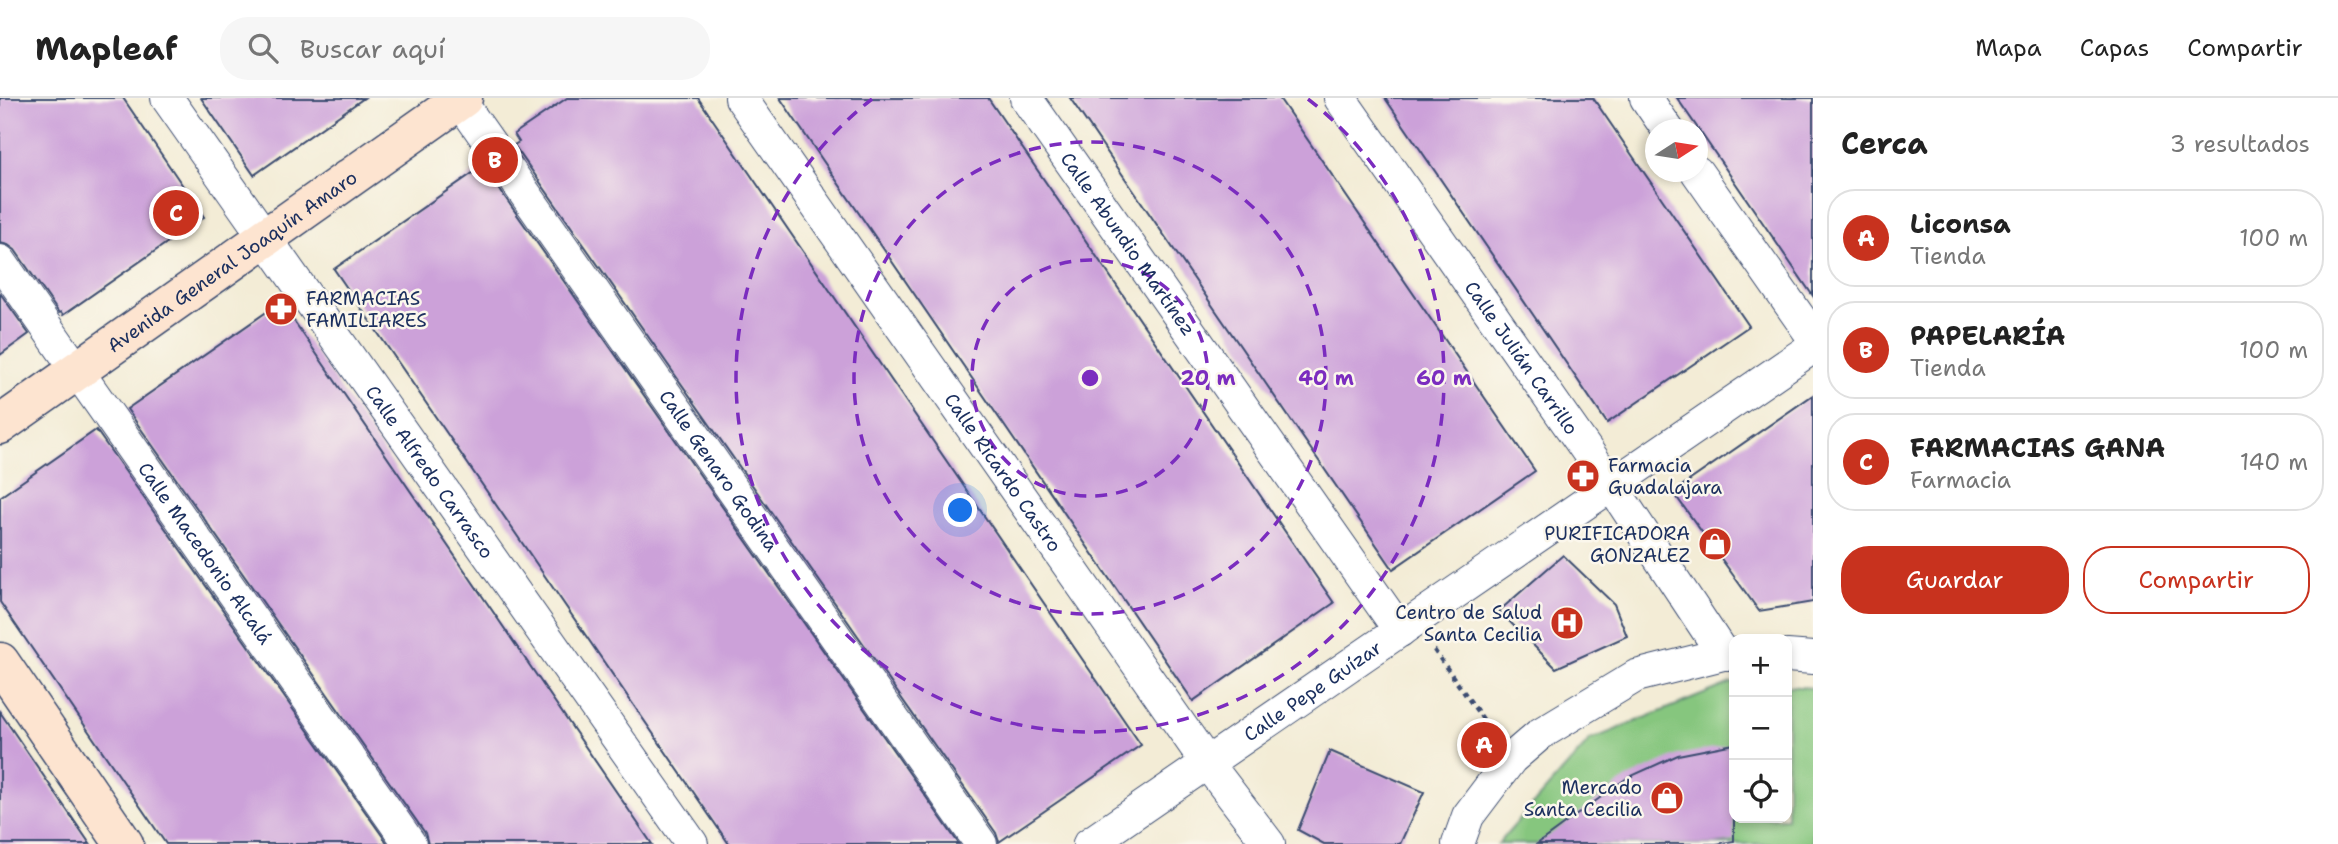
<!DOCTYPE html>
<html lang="es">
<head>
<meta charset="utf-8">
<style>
	body { margin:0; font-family:"Shantell Sans",sans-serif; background:#f6f6f6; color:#222 }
	.controls { position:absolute; right:21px; bottom:21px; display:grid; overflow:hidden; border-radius:14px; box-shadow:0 4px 10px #0003 }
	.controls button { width:63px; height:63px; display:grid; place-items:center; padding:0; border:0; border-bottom:2px solid #e0e0e0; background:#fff; color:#222; font:35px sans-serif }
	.compass { position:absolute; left:1645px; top:21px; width:63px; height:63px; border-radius:50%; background:#fff; box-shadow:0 4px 10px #0003; rotate:78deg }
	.you { position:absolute; left:961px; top:413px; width:24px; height:24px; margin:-18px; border:5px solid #fff; border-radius:50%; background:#1a73e8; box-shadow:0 0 0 10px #1a73e833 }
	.badge { display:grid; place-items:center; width:46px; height:46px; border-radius:50%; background:#c8321e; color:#fff; font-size:23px; font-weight:700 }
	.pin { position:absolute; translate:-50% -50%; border:4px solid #fff; box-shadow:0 2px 7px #0006 }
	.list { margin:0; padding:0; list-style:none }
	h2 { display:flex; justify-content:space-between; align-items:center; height:91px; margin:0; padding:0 28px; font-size:30px }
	h2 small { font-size:23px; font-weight:400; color:#767676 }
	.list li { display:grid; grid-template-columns:46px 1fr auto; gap:21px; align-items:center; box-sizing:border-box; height:98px; margin:0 14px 14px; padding:0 14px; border:2px solid #e0e0e0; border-radius:28px }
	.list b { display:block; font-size:26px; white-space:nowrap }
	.list p { margin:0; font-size:23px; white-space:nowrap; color:#767676 }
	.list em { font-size:23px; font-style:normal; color:#767676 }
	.actions { display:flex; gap:14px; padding:21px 28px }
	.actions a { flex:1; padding:16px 0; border:2px solid #c8321e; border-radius:28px; text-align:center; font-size:24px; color:#c8321e }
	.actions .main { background:#c8321e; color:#fff }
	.icon { flex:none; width:38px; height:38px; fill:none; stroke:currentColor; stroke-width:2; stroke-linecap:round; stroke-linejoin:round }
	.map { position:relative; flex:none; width:1813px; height:746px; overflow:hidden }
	header { display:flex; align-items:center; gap:42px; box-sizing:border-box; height:98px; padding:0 35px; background:#fff; border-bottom:2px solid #e0e0e0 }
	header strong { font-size:33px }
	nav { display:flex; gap:38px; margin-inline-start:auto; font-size:24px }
	.search { width:490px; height:63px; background:#f6f6f6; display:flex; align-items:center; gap:18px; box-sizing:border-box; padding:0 24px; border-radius:28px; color:#767676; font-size:26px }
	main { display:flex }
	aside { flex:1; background:#fff }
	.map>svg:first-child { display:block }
	.green { fill:#86c67e; stroke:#507a6e; stroke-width:2 }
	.building { fill:#cca1d9 }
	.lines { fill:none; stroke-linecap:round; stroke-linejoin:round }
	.street-casing { stroke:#3b4b70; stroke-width:34 }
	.secondary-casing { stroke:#3b4b70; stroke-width:41 }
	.path { stroke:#3b4b70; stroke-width:4.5; stroke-dasharray:5 5; stroke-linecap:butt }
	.street { stroke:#fff; stroke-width:32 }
	.secondary { stroke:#fde4d0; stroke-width:38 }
	.ring { fill:none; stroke:#7b2cbf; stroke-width:3.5; stroke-dasharray:12 9 }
	.labels { text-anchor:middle; stroke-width:5; stroke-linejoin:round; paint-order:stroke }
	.street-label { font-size:19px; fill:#1b2f5e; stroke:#fbf7ec }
	.poi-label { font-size:19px; fill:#1b2f5e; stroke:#fbf7ec; text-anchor:end }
	.centre { fill:#7b2cbf; stroke:#fbf7ec; stroke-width:3.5 }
	.ring-label { font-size:21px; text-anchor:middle; font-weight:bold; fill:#7b2cbf; stroke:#fbf7ec; stroke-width:5; stroke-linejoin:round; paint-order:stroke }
</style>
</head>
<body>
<header>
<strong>Mapleaf</strong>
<div class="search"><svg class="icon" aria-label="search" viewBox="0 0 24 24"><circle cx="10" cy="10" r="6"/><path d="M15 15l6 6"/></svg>Buscar aquí</div>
<nav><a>Mapa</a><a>Capas</a><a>Compartir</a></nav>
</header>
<main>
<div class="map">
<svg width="1813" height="746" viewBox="0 0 1813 746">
	<rect width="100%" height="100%" fill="#fbf7ec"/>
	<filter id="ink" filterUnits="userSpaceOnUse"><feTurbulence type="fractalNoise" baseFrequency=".0143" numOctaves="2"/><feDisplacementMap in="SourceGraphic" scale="14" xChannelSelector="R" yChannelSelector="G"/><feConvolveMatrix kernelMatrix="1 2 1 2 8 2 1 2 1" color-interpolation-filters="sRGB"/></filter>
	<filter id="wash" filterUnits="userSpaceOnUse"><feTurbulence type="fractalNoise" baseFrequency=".00686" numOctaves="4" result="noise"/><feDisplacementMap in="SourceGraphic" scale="28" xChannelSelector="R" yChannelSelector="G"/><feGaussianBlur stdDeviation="1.57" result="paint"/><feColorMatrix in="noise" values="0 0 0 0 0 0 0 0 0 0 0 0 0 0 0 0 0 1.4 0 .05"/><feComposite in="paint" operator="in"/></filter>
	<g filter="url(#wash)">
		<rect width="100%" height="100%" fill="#f3ecd6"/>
		<!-- green -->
		<polygon class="green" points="1731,585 1734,585 1734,720 1787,720 1787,588 1813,590 1813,746 1498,746 1590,642"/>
		<g id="blocks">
			<!-- building -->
			<g class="building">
				<polygon points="0,0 123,0 204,119 63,217 61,214 59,215 15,152 8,147 0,145"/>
				<polygon points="201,0 364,0 254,77"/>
				<polygon points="567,0 698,0 1141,647 999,744 996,735 514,47 519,44 514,36"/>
				<polygon points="780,0 988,0 1334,505 1193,603"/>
				<polygon points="1070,0 1279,0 1535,373 1393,471"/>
				<polygon points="1385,0 1593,0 1749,228 1607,325"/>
				<polygon points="1677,0 1813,0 1813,198"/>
				<polygon points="483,68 959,746 729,746 334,171"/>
				<polygon points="0,195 29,236 0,257"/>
				<polygon points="281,204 652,746 428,746 425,735 127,311"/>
				<polygon points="1813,297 1813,504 1759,513 1673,394"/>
				<polygon points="96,332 388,746 166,746 0,504 0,399"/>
				<polygon points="1563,457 1614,506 1627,538 1556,570 1499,513"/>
				<polygon points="0,614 90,746 0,746"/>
				<polygon points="1734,646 1734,743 1716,746 1537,746 1627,680 1678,657"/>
				<polygon points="1330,653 1424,694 1400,746 1324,746 1298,732"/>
			</g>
		</g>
	</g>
	<g filter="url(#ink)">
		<use href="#blocks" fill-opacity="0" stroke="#3b4b70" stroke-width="2"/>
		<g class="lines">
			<defs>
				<g id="street">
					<path id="s1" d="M167 0 692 746"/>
					<path id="s2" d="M458 0 981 746"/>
					<path id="s3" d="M741 0 1207 665 1269 746"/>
					<path id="s4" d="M1026 0 1400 533"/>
					<path id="s5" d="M1340 0 1611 387 1723 556"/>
					<polyline points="1646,0 1668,32"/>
					<polyline points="1697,74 1813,239"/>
					<path id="s6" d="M0 163 410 746"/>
					<polyline points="1787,558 1813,560"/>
					<path id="s7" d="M1089 746 1813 249"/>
					<polyline points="1458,746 1468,718 1511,661 1540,636 1636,578 1723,556 1734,556"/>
				</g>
				<g id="secondary">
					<path id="s8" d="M0 327 463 0"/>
					<polyline points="0,564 124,746"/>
				</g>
			</defs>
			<!-- street casing -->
			<use href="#street" class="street-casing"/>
			<!-- secondary casing -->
			<use href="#secondary" class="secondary-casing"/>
			<!-- path -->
			<polyline class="path" points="1434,552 1492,634"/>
			<!-- street -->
			<use href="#street" class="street"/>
			<!-- secondary -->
			<use href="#secondary" class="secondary"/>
		</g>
	</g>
	<!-- distance rings -->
	<g class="ring">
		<circle cx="1090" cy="280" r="118"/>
		<circle cx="1090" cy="280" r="236"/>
		<path d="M1308 1A354 354 0 1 1 872 1"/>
	</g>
	<!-- icons -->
	<defs>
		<symbol id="pharmacy-disc" viewBox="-11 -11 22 22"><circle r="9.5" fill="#c8321e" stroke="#fbf7ec"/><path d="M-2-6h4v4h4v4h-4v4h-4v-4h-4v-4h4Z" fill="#fff"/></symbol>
		<symbol id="shop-disc" viewBox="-11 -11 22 22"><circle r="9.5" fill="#c8321e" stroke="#fbf7ec"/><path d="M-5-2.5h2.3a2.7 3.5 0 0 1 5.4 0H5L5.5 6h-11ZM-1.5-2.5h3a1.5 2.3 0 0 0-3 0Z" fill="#fff"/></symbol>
		<symbol id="hospital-disc" viewBox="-11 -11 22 22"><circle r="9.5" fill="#c8321e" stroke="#fbf7ec"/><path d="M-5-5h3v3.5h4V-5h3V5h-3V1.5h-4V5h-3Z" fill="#fff"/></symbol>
	</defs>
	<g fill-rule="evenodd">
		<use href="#pharmacy-disc" x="262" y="192" width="38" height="38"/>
		<use href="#pharmacy-disc" x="1564" y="359" width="38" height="38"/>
		<use href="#shop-disc" x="1696" y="427" width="38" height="38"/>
		<use href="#hospital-disc" x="1548" y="506" width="38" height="38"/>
		<use href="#shop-disc" x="1648" y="681" width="38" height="38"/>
	</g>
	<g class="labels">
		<!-- street labels -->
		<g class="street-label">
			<text dy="7" stroke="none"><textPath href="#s4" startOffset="178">Calle Abundio Martínez</textPath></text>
			<text dy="7" stroke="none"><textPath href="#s8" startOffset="284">Avenida General Joaquín Amaro</textPath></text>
			<text dy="7" stroke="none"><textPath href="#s5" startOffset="317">Calle Julián Carrillo</textPath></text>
			<text dy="7" stroke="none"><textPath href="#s1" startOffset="457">Calle Alfredo Carrasco</textPath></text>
			<text dy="7" stroke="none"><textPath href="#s2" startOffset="455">Calle Genaro Godina</textPath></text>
			<text dy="7" stroke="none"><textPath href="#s3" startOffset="457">Calle Ricardo Castro</textPath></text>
			<text dy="7" stroke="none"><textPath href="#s6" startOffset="357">Calle Macedonio Alcalá</textPath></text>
			<text dy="7" stroke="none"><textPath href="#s7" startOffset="271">Calle Pepe Guízar</textPath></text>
		</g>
		<!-- poi labels -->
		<g class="poi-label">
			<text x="306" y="207" text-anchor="start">FARMACIAS<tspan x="306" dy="22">FAMILIARES</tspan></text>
			<text x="1608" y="374" text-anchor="start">Farmacia<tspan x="1608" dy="22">Guadalajara</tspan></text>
			<text x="1690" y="442">PURIFICADORA<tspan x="1690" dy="22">GONZALEZ</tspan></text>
			<text x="1542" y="521">Centro de Salud<tspan x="1542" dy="22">Santa Cecilia</tspan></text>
			<text x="1642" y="696">Mercado<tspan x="1642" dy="22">Santa Cecilia</tspan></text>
		</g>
	</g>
	<circle cx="1090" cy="280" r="10" class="centre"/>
	<g class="ring-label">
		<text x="1208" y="287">20 m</text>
		<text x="1326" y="287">40 m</text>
		<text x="1444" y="287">60 m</text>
	</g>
</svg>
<div class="controls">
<button>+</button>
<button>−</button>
<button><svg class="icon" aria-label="locate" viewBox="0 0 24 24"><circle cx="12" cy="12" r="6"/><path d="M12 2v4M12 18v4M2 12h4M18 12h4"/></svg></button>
</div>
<svg class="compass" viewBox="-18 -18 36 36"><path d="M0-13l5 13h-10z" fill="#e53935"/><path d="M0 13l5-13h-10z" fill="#767676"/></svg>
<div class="you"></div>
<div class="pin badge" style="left:1484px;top:647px">A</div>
<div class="pin badge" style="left:495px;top:62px">B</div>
<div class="pin badge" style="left:176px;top:115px">C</div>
</div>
<aside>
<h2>Cerca<small>3 resultados</small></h2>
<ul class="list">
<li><span class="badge">A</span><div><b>Liconsa</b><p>Tienda</p></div><em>100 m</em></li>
<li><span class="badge">B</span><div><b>PAPELARÍA</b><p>Tienda</p></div><em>100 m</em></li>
<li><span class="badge">C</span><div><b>FARMACIAS GANA</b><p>Farmacia</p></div><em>140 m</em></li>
</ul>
<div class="actions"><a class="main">Guardar</a><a>Compartir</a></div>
</aside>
</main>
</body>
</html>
